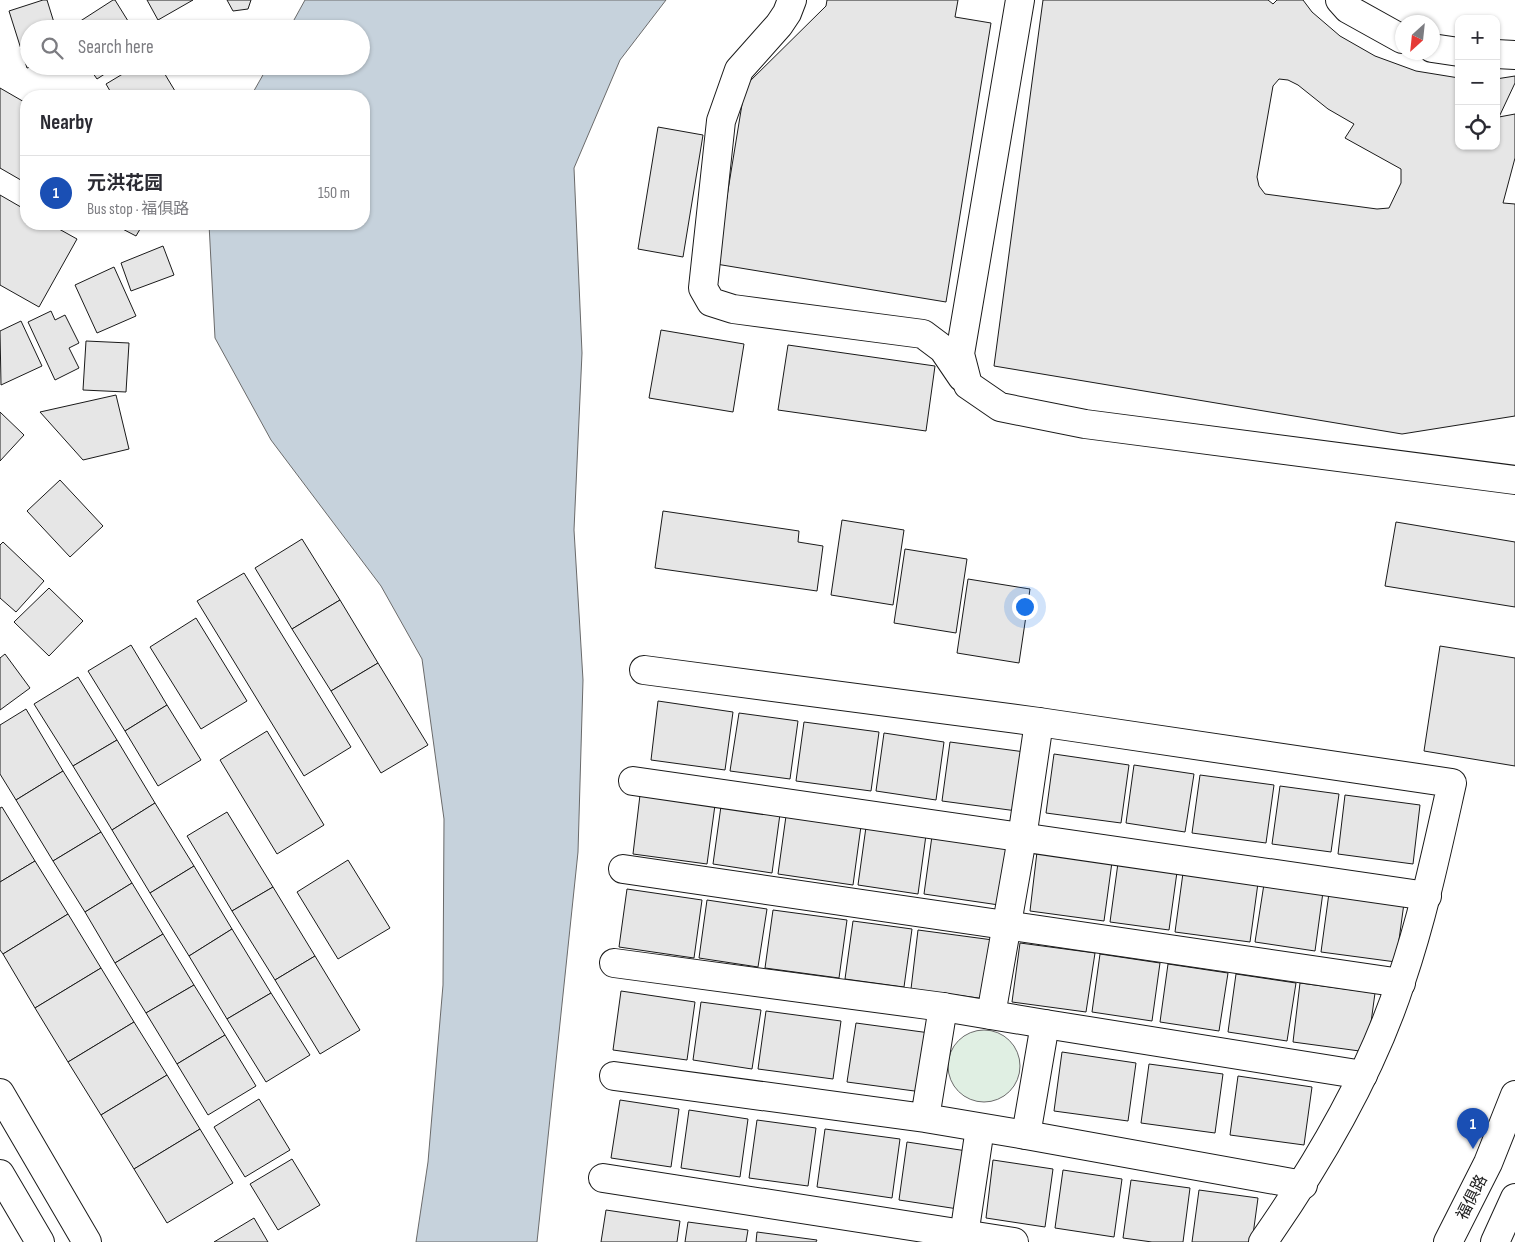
<!DOCTYPE html>
<html lang="en">
<head>
<meta charset="utf-8">
<style>
	body { margin:0; font-family:"Sofia Sans Condensed","Noto Sans SC",sans-serif; background:#f7f7f7; color:#2b2b33 }
	.controls { position:absolute; right:15px; top:15px; display:grid; overflow:hidden; border-radius:10px; box-shadow:0 1px 4px #0004 }
	.controls button { width:45px; height:45px; display:grid; place-items:center; padding:0; border:0; border-bottom:1px solid #e1e1e2; background:#fff; color:#2b2b33; font:25px sans-serif }
	.compass { position:absolute; left:1395px; top:15px; width:45px; height:45px; border-radius:50%; background:#fff; box-shadow:0 1px 4px #0004; rotate:207deg }
	.you { position:absolute; left:1024px; top:606px; width:18px; height:18px; margin:-12px; border:4px solid #fff; border-radius:50%; background:#1a73e8; box-shadow:0 0 0 8px #1a73e833 }
	.badge { display:grid; place-items:center; width:32px; height:32px; border-radius:50%; background:#ea580c; color:#fff; font-size:16px; font-weight:700 }
	.pin { position:absolute; translate:-50% -41px; filter:drop-shadow(0 1px 2px #0008) }
	.pin::after { content:''; position:absolute; top:26px; width:18px; height:15px; background:inherit; clip-path:polygon(0 0,100% 0,50% 100%) }
	.list { margin:0; padding:0; list-style:none }
	h2 { display:flex; justify-content:space-between; align-items:center; height:65px; margin:0; padding:0 20px; font-size:21px }
	h2 small { font-size:16px; font-weight:400; color:#7c7c81 }
	.list li { display:grid; grid-template-columns:32px 1fr auto; gap:15px; align-items:center; box-sizing:border-box; height:75px; padding:0 20px; border-top:1px solid #e1e1e2 }
	.list b { display:block; font-size:19px; white-space:nowrap }
	.list p { margin:0; font-size:16px; white-space:nowrap; color:#7c7c81 }
	.list em { font-size:16px; font-style:normal; color:#7c7c81 }
	.icon { flex:none; width:28px; height:28px; fill:none; stroke:currentColor; stroke-width:2; stroke-linecap:round; stroke-linejoin:round }
	.map { position:relative; flex:none; width:1515px; height:1242px; overflow:hidden }
	.search { position:absolute; background:#fff; box-shadow:0 1px 4px #0004; left:20px; top:20px; width:350px; height:55px; display:flex; align-items:center; gap:12px; box-sizing:border-box; padding:0 18px; border-radius:28px; color:#7c7c81; font-size:19px }
	.panel { position:absolute; background:#fff; box-shadow:0 1px 4px #0004; left:20px; top:90px; width:350px; height:140px; border-radius:20px }
	.map>svg:first-child { display:block }
	.green { fill:#e0efe3; stroke:#6a6a6a }
	.water { fill:#c6d2dc; stroke:#6a6a6a }
	.building { fill:#e6e6e6; stroke:#1a1a1a; fill-rule:evenodd }
	.lines { fill:none; stroke-linecap:round; stroke-linejoin:round }
	.minor-casing { stroke:#1a1a1a; stroke-width:30 }
	.major-casing { stroke:#1a1a1a; stroke-width:30 }
	.minor { stroke:#fff; stroke-width:28 }
	.major { stroke:#fff; stroke-width:28 }
	.labels { text-anchor:middle; stroke-width:4; stroke-linejoin:round; paint-order:stroke }
	.street-label { font-size:16px; fill:#1a1a1a; stroke:#fff }
</style>
</head>
<body>
<div class="map">
<svg width="1515" height="1242" viewBox="0 0 1515 1242">
	<rect width="100%" height="100%" fill="#fff"/>
	<!-- green -->
	<circle class="green" cx="984" cy="1066" r="36"/>
	<!-- water -->
	<polygon class="water" points="305,0 666,0 620,60 574,168 582,353 574,530 583,680 578,852 537,1242 416,1242 428,1162 443,985 444,819 422,659 381,586 271,440 215,338 209,224 364,224 364,96 251,96 268,66 361,66 361,29 289,29"/>
	<!-- building -->
	<g class="building">
		<polygon points="43,0 47,0 56,29 29,29 29,66 34,66 27,68 9,11"/>
		<polygon points="115,0 133,29 68,29 113,0"/>
		<polygon points="147,0 193,0 158,20"/>
		<polygon points="227,0 251,0 248,9 233,11"/>
		<polygon points="827,0 958,0 955,17 991,23 946,302 716,264 745,86 826,6"/>
		<path d="M1043 0H1268L1273 4 1277 0H1303L1312 12 1340 36 1375 56 1416 71 1459 78V146H1496V79L1515 76V83L1499 117 1515 114V158L1503 203 1515 204V416L1402 434 994 366ZM1279 79 1288 80 1298 85 1328 109 1354 124 1345 138 1401 169V183L1389 208 1377 209 1265 194 1259 186 1257 177 1273 86Z"/>
		<polygon points="88,66 117,66 97,79"/>
		<polygon points="136,66 160,66 178,96 113,96 106,84"/>
		<polygon points="0,88 26,103 26,183 0,168"/>
		<polygon points="658,127 703,135 683,257 638,249"/>
		<polygon points="0,195 26,210 26,224 50,224 77,239 39,307 0,285"/>
		<polygon points="113,224 143,224 136,236"/>
		<polygon points="163,246 174,275 131,291 121,263"/>
		<polygon points="114,267 136,316 97,333 75,285"/>
		<polygon points="51,311 55,320 65,315 79,343 69,348 79,368 55,380 28,322"/>
		<polygon points="21,321 42,366 1,385 0,331"/>
		<polygon points="661,330 744,344 733,412 649,398"/>
		<polygon points="86,341 129,343 126,392 83,390"/>
		<polygon points="788,345 935,366 926,431 778,410"/>
		<polygon points="116,395 129,449 83,460 40,412"/>
		<polygon points="0,412 24,435 0,461"/>
		<polygon points="60,480 103,526 70,557 27,511"/>
		<polygon points="663,511 799,531 798,542 823,546 817,591 655,568"/>
		<polygon points="842,520 904,530 893,605 831,595"/>
		<polygon points="1396,522 1515,542 1515,607 1385,586"/>
		<polygon points="302,539 340,600 292,629 255,568"/>
		<polygon points="3,542 44,581 16,612 0,598 0,545"/>
		<polygon points="905,549 967,559 956,633 894,623"/>
		<polygon points="244,573 351,747 304,776 197,601"/>
		<polygon points="968,579 1030,589 1019,663 957,653"/>
		<polygon points="49,588 83,621 49,656 14,622"/>
		<polygon points="340,600 378,663 331,691 292,629"/>
		<polygon points="196,618 247,701 201,729 150,647"/>
		<polygon points="131,645 167,705 125,731 88,671"/>
		<polygon points="1440,646 1515,658 1515,766 1424,751"/>
		<polygon points="5,654 30,688 0,710 0,658"/>
		<polygon points="378,663 428,745 381,773 331,691"/>
		<polygon points="78,677 117,740 73,766 34,704"/>
		<polygon points="658,701 733,712 725,770 651,760"/>
		<polygon points="167,705 201,760 158,786 125,731"/>
		<polygon points="26,709 63,771 16,800 0,774 0,725"/>
		<polygon points="739,713 798,721 790,779 730,771"/>
		<polygon points="804,722 879,732 871,791 796,781"/>
		<polygon points="267,731 324,825 277,854 220,760"/>
		<polygon points="884,733 944,742 936,800 876,791"/>
		<polygon points="117,740 155,803 112,830 73,766"/>
		<polygon points="950,742 1025,752 1017,811 942,801"/>
		<polygon points="1054,754 1129,765 1121,823 1046,813"/>
		<polygon points="1134,765 1194,774 1185,832 1126,823"/>
		<polygon points="63,771 101,832 53,861 16,800"/>
		<polygon points="1200,775 1274,785 1266,843 1192,833"/>
		<polygon points="1280,786 1339,794 1331,852 1272,844"/>
		<polygon points="640,795 715,805 707,864 633,854"/>
		<polygon points="1345,795 1420,805 1413,864 1338,854"/>
		<polygon points="155,803 194,866 150,893 112,830"/>
		<polygon points="721,806 780,814 772,873 713,864"/>
		<polygon points="2,807 35,861 0,882 0,808"/>
		<polygon points="227,812 273,887 232,911 187,836"/>
		<polygon points="786,816 861,826 853,885 778,874"/>
		<polygon points="866,827 926,835 918,894 858,885"/>
		<polygon points="101,832 132,883 85,912 53,861"/>
		<polygon points="932,836 1007,846 999,905 924,894"/>
		<polygon points="1037,852 1112,862 1104,921 1030,911"/>
		<polygon points="348,860 390,928 338,959 297,892"/>
		<polygon points="35,861 68,914 3,954 0,950 0,882"/>
		<polygon points="1118,863 1177,872 1169,930 1110,922"/>
		<polygon points="194,866 232,929 189,956 150,893"/>
		<polygon points="1183,873 1258,883 1250,942 1175,932"/>
		<polygon points="132,883 163,934 115,963 85,912"/>
		<polygon points="1264,884 1323,892 1315,951 1255,942"/>
		<polygon points="273,887 315,956 275,980 232,911"/>
		<polygon points="627,889 702,900 694,958 619,947"/>
		<polygon points="1329,893 1404,903 1396,962 1321,952"/>
		<polygon points="707,900 767,909 758,967 699,958"/>
		<polygon points="773,910 847,920 839,978 765,968"/>
		<polygon points="68,914 101,968 35,1008 3,954"/>
		<polygon points="853,921 912,929 904,987 845,979"/>
		<polygon points="232,929 271,993 227,1019 189,956"/>
		<polygon points="918,930 993,940 986,999 911,989"/>
		<polygon points="163,934 194,985 146,1013 115,963"/>
		<polygon points="1020,943 1095,953 1086,1012 1012,1002"/>
		<polygon points="1100,954 1160,963 1152,1021 1092,1012"/>
		<polygon points="315,956 360,1030 320,1054 275,980"/>
		<polygon points="1168,964 1228,973 1219,1031 1160,1022"/>
		<polygon points="101,968 134,1022 68,1062 35,1008"/>
		<polygon points="1236,974 1296,983 1287,1041 1228,1032"/>
		<polygon points="1300,983 1375,993 1367,1052 1293,1042"/>
		<polygon points="194,985 225,1035 177,1064 146,1013"/>
		<polygon points="621,991 695,1002 687,1060 613,1050"/>
		<polygon points="271,993 310,1055 266,1082 227,1019"/>
		<polygon points="701,1002 761,1010 752,1069 693,1060"/>
		<polygon points="766,1011 841,1021 833,1079 758,1069"/>
		<polygon points="134,1022 167,1075 101,1115 68,1062"/>
		<polygon points="856,1023 930,1033 922,1092 847,1082"/>
		<polygon points="225,1035 256,1086 208,1115 177,1064"/>
		<polygon points="1062,1052 1136,1063 1128,1121 1054,1111"/>
		<polygon points="1149,1064 1223,1074 1215,1133 1141,1123"/>
		<polygon points="167,1075 200,1129 134,1169 101,1115"/>
		<polygon points="1238,1076 1312,1087 1304,1145 1230,1135"/>
		<polygon points="259,1099 290,1150 245,1177 214,1127"/>
		<polygon points="620,1100 679,1109 671,1167 611,1158"/>
		<polygon points="689,1110 748,1119 740,1177 681,1168"/>
		<polygon points="757,1120 816,1128 808,1186 749,1178"/>
		<polygon points="200,1129 233,1183 167,1223 134,1169"/>
		<polygon points="825,1129 900,1139 892,1198 817,1187"/>
		<polygon points="907,1142 967,1151 958,1209 899,1200"/>
		<polygon points="292,1159 320,1205 278,1230 250,1184"/>
		<polygon points="993,1160 1053,1169 1045,1227 986,1218"/>
		<polygon points="1063,1170 1122,1179 1114,1237 1055,1228"/>
		<polygon points="1131,1180 1190,1188 1183,1242 1152,1242 1123,1238"/>
		<polygon points="1199,1190 1258,1198 1252,1242 1192,1242"/>
		<polygon points="606,1210 680,1221 677,1242 601,1242"/>
		<polygon points="254,1218 268,1242 214,1242"/>
		<polygon points="688,1222 748,1230 746,1242 685,1242"/>
		<polygon points="757,1232 817,1240 816,1242 756,1242"/>
	</g>
	<g class="lines">
		<defs>
			<g id="minor">
				<polyline points="792,0 787,13 779,25 739,70 721,121 703,288 711,302 733,309 923,334 943,349 962,377"/>
				<polyline points="1020,0 960,354 968,385 1000,407 1085,424 1515,480"/>
				<polyline points="1340,0 1348,9 1402,39"/>
				<polyline points="1432,48 1459,52"/>
				<polyline points="1496,54 1515,55"/>
				<path d="M644 670 1039 722 1452 783C1437 850 1423 916 1401 981 1371 1074 1319 1162 1263 1242"/>
				<polyline points="633,781 1427,896"/>
				<polyline points="623,869 1401,983"/>
				<polyline points="614,963 943,1007"/>
				<polyline points="991,1015 1022,838 1039,722"/>
				<polyline points="1045,1024 1363,1075"/>
				<polyline points="614,1076 925,1118 1026,1135 1045,1024 943,1007 925,1118"/>
				<polyline points="0,1093 87,1242"/>
				<polyline points="1026,1135 1303,1185"/>
				<polyline points="0,1174 40,1242"/>
				<polyline points="603,1178 1014,1242"/>
				<polyline points="963,1242 980,1128"/>
			</g>
			<g id="major">
				<polyline points="1448,1242 1488,1163 1515,1095"/>
				<polyline points="1495,1242 1515,1198"/>
			</g>
		</defs>
		<!-- minor casing -->
		<use href="#minor" class="minor-casing"/>
		<!-- major casing -->
		<use href="#major" class="major-casing"/>
		<!-- minor -->
		<use href="#minor" class="minor"/>
		<!-- major -->
		<use href="#major" class="major"/>
	</g>
	<g class="labels">
		<!-- street labels -->
		<g class="street-label">
			<text transform="translate(1471 1197) rotate(-63)" y="6">福俱路</text>
		</g>
	</g>
</svg>
<div class="controls">
<button>+</button>
<button>−</button>
<button><svg class="icon" aria-label="locate" viewBox="0 0 24 24"><circle cx="12" cy="12" r="6"/><path d="M12 2v4M12 18v4M2 12h4M18 12h4"/></svg></button>
</div>
<svg class="compass" viewBox="-18 -18 36 36"><path d="M0-13l5 13h-10z" fill="#e53935"/><path d="M0 13l5-13h-10z" fill="#7c7c81"/></svg>
<div class="you"></div>
<div class="pin badge" style="left:1473px;top:1149px;background:#1a4fb4">1</div>
<div class="search"><svg class="icon" aria-label="search" viewBox="0 0 24 24"><circle cx="10" cy="10" r="6"/><path d="M15 15l6 6"/></svg>Search here</div>
<section class="panel">
<h2>Nearby<small></small></h2>
<ul class="list">
<li><span class="badge" style="background:#1a4fb4">1</span><div><b>元洪花园</b><p>Bus stop · 福俱路</p></div><em>150 m</em></li>
</ul>
</section>
</div>
</body>
</html>
